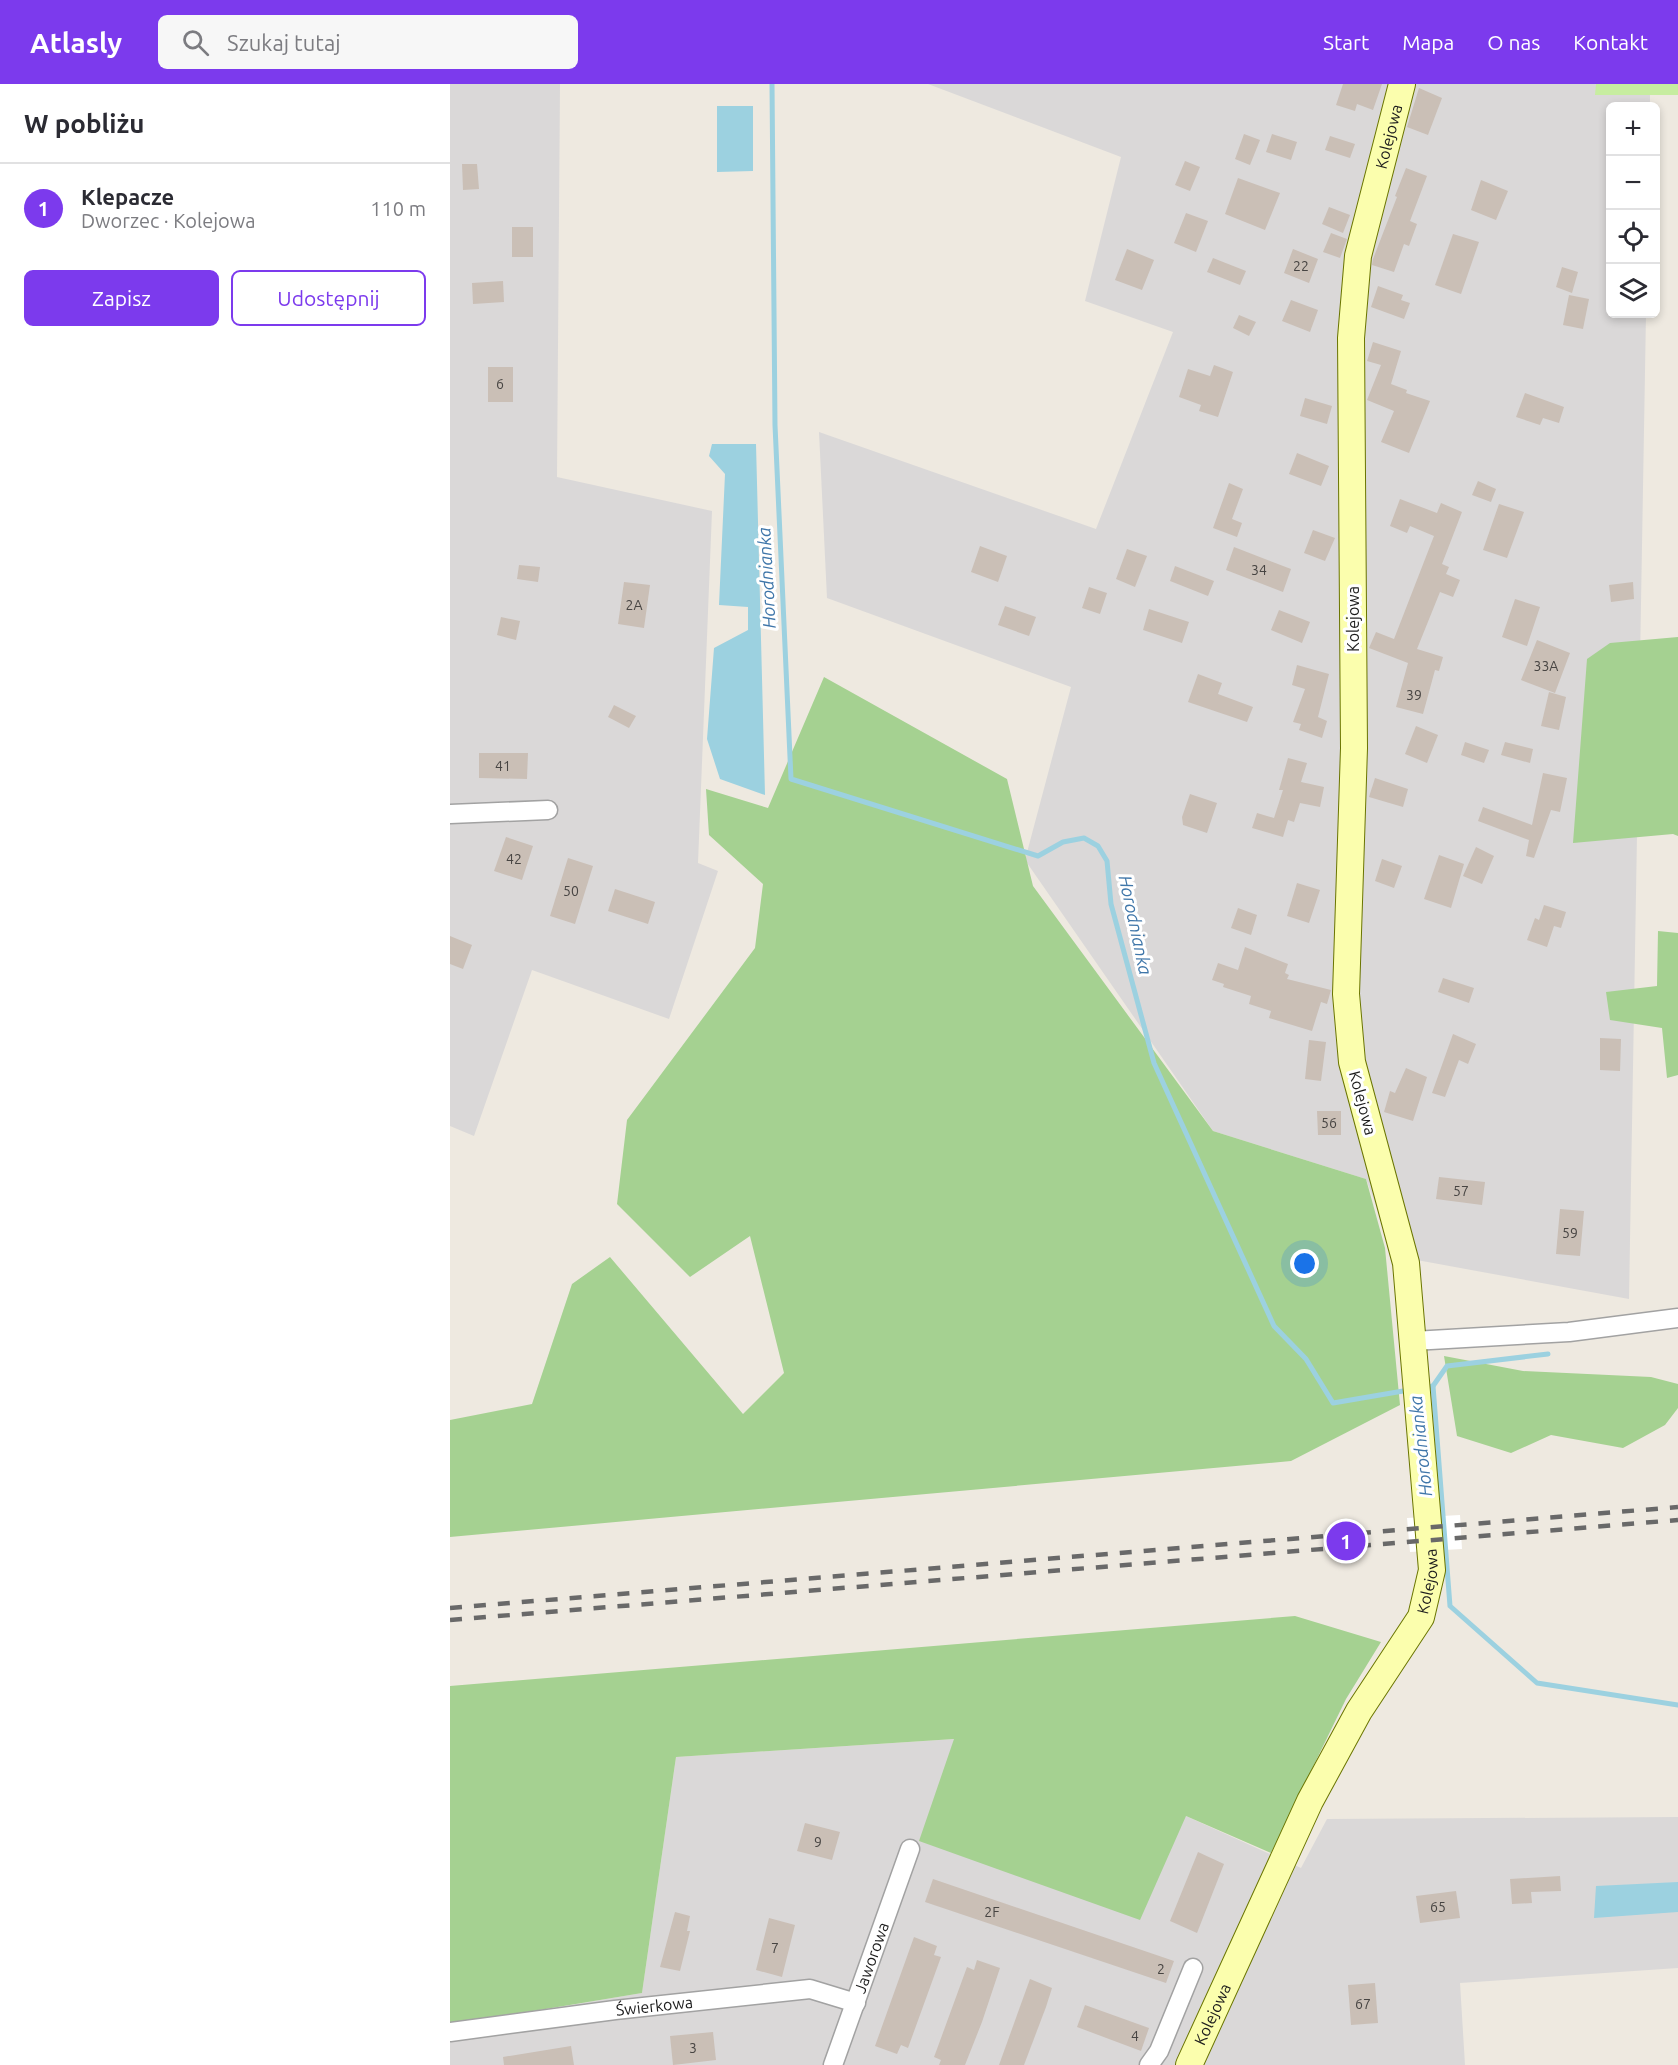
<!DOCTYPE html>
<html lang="pl">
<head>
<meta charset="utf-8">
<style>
	body { margin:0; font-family:Ubuntu,sans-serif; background:#f7f7f7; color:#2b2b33 }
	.controls { position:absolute; right:18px; top:18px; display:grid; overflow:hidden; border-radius:9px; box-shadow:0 3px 9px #0003 }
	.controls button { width:54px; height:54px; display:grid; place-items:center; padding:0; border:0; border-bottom:2px solid #e1e1e2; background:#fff; color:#2b2b33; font:30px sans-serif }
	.you { position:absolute; left:855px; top:1180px; width:21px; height:21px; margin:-15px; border:4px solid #fff; border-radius:50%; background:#1a73e8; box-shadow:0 0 0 9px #1a73e833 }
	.badge { display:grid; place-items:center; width:39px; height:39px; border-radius:50%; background:#7c3aed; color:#fff; font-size:20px; font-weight:700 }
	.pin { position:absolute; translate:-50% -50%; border:3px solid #fff; box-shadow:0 2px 6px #0006 }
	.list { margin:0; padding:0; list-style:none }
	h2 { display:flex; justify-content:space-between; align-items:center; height:78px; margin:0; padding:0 24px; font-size:26px }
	h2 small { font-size:20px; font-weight:400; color:#7c7c81 }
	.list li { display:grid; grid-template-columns:39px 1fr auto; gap:18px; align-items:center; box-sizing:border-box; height:90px; padding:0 24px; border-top:2px solid #e1e1e2 }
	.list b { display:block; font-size:22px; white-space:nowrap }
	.list p { margin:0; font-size:20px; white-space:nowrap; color:#7c7c81 }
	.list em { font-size:20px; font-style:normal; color:#7c7c81 }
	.actions { display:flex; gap:12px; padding:18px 24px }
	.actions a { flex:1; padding:14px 0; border:2px solid #7c3aed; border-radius:9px; text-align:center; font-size:21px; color:#7c3aed }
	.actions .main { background:#7c3aed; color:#fff }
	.icon { flex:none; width:33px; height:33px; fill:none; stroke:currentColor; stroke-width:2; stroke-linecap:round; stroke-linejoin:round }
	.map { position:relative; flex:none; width:1228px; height:1981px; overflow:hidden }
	header { display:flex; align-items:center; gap:36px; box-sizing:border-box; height:84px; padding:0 30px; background:#7c3aed; color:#fff }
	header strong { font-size:28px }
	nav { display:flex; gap:33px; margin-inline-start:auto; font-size:21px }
	.search { width:420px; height:54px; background:#f7f7f7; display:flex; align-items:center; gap:15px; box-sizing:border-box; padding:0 21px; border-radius:9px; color:#7c7c81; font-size:22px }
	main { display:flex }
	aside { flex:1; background:#fff }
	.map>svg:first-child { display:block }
	.residential { fill:#dad8d8 }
	.grass { fill:#c7eda0 }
	.forest { fill:#a5d191 }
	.water { fill:#9cd1e0 }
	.pier { fill:#fff }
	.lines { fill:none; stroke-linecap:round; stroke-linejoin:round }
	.stream { stroke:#9cd1e0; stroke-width:5 }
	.building { fill:#cabfb6 }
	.street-casing { stroke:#a2a2a2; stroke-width:21 }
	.secondary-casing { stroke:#6a7500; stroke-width:28 }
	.street { stroke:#fff; stroke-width:18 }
	.secondary { stroke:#fbfead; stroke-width:26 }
	.rail { stroke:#696969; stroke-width:4.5; stroke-dasharray:12 12; stroke-linecap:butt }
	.labels { text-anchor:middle; stroke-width:6; stroke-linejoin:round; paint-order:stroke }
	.number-label { font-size:14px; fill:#474442 }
	.street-label { font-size:16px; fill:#1b1b1b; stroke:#fff }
	.water-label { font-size:18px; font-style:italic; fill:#3f76a9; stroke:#fff }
</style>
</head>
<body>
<header>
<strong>Atlasly</strong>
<div class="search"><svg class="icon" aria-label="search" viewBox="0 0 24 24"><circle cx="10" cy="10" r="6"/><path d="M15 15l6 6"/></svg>Szukaj tutaj</div>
<nav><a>Start</a><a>Mapa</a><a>O nas</a><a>Kontakt</a></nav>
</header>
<main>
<aside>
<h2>W pobliżu<small></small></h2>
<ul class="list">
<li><span class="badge">1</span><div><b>Klepacze</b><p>Dworzec · Kolejowa</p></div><em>110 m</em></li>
</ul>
<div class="actions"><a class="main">Zapisz</a><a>Udostępnij</a></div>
</aside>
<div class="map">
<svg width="1228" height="1981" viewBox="0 0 1228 1981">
	<rect width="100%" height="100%" fill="#eee9e0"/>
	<!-- residential -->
	<g class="residential">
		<polygon points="0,0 110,0 107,393 262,427 248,779 268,787 219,935 82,886 24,1052 0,1042"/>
		<polygon points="478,0 1200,0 1200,22 1160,22 1160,230 1196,230 1179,1215 945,1172 916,1095 763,1047 575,776 621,603 377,514 369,348 646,445 723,248 635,217 671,73"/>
		<polygon points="505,1655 736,1732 851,1784 877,1735 1228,1733 1228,1884 1010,1899 1015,1981 0,1981 0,1941 192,1909 226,1673"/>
	</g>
	<!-- grass -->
	<polygon class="grass" points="1146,0 1228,0 1228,11 1145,11"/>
	<!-- forest -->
	<g class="forest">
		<polygon points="1228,553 1228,752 1223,750 1123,759 1137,575 1160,559"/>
		<polygon points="374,593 557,695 583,802 763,1047 916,1095 935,1164 950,1321 841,1377 0,1453 0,1336 82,1320 122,1200 160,1173 293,1330 334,1289 300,1152 240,1193 167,1120 177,1036 305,864 313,800 259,751 256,705 318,724"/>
		<polygon points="1208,847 1228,849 1228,991 1217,994 1212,944 1160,936 1156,908 1207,902"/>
		<polygon points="994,1272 1073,1287 1201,1293 1228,1300 1228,1324 1215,1341 1173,1364 1101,1351 1061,1369 1007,1352"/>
		<polygon points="845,1532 931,1558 896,1615 821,1769 736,1732 690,1836 469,1757 504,1655 226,1673 192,1909 0,1941 0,1602"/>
	</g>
	<!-- water -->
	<g class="water">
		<polygon points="267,22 303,22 303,87 267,88"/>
		<polygon points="262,360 306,360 315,711 270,695 257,655 264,564 298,546 298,523 269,521 275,390 259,372"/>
		<polygon points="1228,1798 1228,1828 1144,1834 1146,1802"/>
	</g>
	<!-- pier -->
	<polygon class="pier" points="1010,1431 1012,1465 960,1468 957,1434"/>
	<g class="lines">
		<!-- stream -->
		<g class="stream">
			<polyline points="322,0 325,341 341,695 588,772 613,758 634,754 648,762 657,777 661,820 704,979 824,1242 856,1275 883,1319 959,1306"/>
			<polyline points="983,1302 997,1282 1098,1270"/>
			<polyline points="974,1304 983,1302 1000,1522 1087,1599 1228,1621"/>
		</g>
	</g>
	<!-- building -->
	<g class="building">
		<polygon points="893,0 932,0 923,26 907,20 905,27 886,21"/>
		<polygon points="969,4 992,14 978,51 957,43"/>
		<polygon points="794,50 810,56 800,81 785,75"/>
		<polygon points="822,50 847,58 841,76 816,68"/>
		<polygon points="880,52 905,60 900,74 875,66"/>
		<polygon points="735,77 750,83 740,107 725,101"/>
		<polygon points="12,80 27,80 29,105 13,106"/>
		<polygon points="956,84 977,92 960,137 967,140 959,162 954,160 944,188 922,181 923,175 947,113 945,112"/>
		<polygon points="788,94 830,109 815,146 775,130"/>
		<polygon points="1031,96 1058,107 1046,136 1021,126"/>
		<polygon points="879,123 900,131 893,149 872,140"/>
		<polygon points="736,129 758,137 746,168 724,159"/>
		<rect x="62" y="143" width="21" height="30"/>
		<polygon points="881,149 897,155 890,174 873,168"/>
		<polygon points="1003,150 1029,158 1011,210 985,201"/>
		<polygon points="677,165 704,176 692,206 665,196"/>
		<polygon points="843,165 868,175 859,199 834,189"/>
		<polygon points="763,174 796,187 790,201 757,188"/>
		<polygon points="1112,183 1128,188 1122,209 1106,203"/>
		<polygon points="53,197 54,218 23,220 22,199"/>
		<polygon points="928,202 953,211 951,216 960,219 954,235 921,223"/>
		<polygon points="1119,211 1139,215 1133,245 1113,241"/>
		<polygon points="841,216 868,226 860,248 832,237"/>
		<polygon points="789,231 806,238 799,252 783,244"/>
		<polygon points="923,258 951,267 941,300 957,306 956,309 980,317 959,369 931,358 944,327 917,316 931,281 917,277"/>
		<polygon points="764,281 783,288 768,333 749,327 751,321 729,313 738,285 760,292"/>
		<rect x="38" y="283" width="25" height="35"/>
		<polygon points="1075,309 1114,323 1109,339 1093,334 1090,341 1066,333"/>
		<polygon points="855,314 882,322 877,340 850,332"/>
		<polygon points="847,369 879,382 871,402 839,390"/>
		<polygon points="1028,397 1046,405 1041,418 1022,411"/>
		<polygon points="779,399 793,405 782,435 792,439 787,453 763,444"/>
		<polygon points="950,415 987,429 991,419 1012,428 992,480 999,483 996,490 1010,496 1003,513 990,508 967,565 993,573 989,587 985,586 973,630 946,623 958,579 919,564 926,548 944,555 984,452 960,442 957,449 940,442"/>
		<polygon points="1049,420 1074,428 1057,474 1033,466"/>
		<polygon points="863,446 885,454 875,477 854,469"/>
		<polygon points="530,462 557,472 548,498 521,488"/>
		<polygon points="784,463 841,485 833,508 776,486"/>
		<polygon points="677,465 697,472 685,503 666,495"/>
		<polygon points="69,481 90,483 88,498 67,495"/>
		<polygon points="725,482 764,497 758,512 720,497"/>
		<polygon points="174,498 200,501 194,544 168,540"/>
		<polygon points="1183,498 1184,515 1161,518 1159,501"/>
		<polygon points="639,503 657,509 650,530 632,524"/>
		<polygon points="1065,515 1090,523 1077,562 1052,553"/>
		<polygon points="555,522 586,533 579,552 548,541"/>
		<polygon points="699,525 739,538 732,559 693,546"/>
		<polygon points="829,526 860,538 852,559 821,546"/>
		<polygon points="51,533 70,537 66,556 47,551"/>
		<polygon points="1087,556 1120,569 1105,609 1071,596"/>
		<polygon points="847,581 879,590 868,633 877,637 872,654 849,646 851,640 843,638 855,605 842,601"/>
		<polygon points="748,590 772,599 768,610 803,623 797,638 738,618"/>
		<polygon points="1099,608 1116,613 1109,646 1091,642"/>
		<polygon points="164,621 186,632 179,644 158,633"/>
		<polygon points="966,642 988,651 977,679 955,670"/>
		<polygon points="1015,658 1039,666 1034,679 1011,671"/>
		<polygon points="1055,658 1083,665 1080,679 1051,671"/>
		<polygon points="29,669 78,669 77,695 29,694"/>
		<polygon points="838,674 857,679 851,698 874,703 870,723 850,719 844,738 838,736 833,753 802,744 807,729 824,734 833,706 829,706"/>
		<polygon points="1093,689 1117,694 1110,728 1101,726 1084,774 1076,772 1079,756 1028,737 1033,723 1082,741"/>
		<polygon points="925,694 958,705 953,723 919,713"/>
		<polygon points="740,710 767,719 757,749 733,741 732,733"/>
		<polygon points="56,753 83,762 72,796 44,787"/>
		<polygon points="1026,763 1044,772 1032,800 1013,792"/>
		<polygon points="989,771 1014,780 1001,824 974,815"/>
		<polygon points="118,774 143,782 125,840 100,832"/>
		<polygon points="932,775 952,782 944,804 925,797"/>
		<polygon points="847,799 870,806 859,839 837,832"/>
		<polygon points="165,805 205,818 198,840 158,827"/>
		<polygon points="1094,821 1116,828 1111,844 1104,842 1097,863 1077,856 1085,834 1089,836"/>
		<polygon points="788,824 807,831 801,851 781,844"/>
		<polygon points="0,852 22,861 13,885 0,880"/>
		<polygon points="795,863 838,880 835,889 839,891 837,895 881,906 877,920 871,918 862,947 819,934 821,927 799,920 801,912 773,903 774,900 762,896 768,879 788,886"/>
		<polygon points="993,894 1024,904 1019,919 988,908"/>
		<polygon points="1003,950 1026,960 1018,980 1009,976 995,1013 982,1009"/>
		<polygon points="1150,954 1171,955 1170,987 1150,986"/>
		<polygon points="859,956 876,958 871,997 855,995"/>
		<polygon points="956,984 977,993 963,1037 934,1028 940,1007 945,1009"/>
		<polygon points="867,1027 891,1027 891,1051 868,1051"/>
		<polygon points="989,1093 1035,1098 1032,1121 986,1115"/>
		<polygon points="1110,1125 1134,1127 1130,1172 1106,1170"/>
		<polygon points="355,1739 390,1748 382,1776 347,1767"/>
		<polygon points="748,1768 774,1780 747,1849 720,1837"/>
		<polygon points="1110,1792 1111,1807 1081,1808 1082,1819 1062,1820 1060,1795"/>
		<polygon points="483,1795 724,1877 716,1899 475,1818"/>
		<polygon points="1006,1807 1010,1834 970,1839 966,1812"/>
		<polygon points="225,1828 240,1832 237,1847 240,1847 230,1887 210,1883"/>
		<polygon points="319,1834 345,1841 332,1893 306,1886"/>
		<polygon points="464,1853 487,1862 484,1871 491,1873 458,1964 451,1961 447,1970 425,1962"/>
		<polygon points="527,1876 550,1884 532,1938 515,1981 489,1981 491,1976 484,1973 487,1965 517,1883 524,1886"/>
		<polygon points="580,1895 602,1904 596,1923 574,1981 549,1981"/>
		<polygon points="925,1899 928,1939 901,1941 898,1901"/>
		<polygon points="635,1921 699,1944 691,1967 627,1943"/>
		<polygon points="263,1948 266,1976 223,1981 220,1952"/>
		<polygon points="121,1962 124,1981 54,1981 53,1973"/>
	</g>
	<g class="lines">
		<defs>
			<g id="street">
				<polyline points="0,730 98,726"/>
				<polyline points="963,1257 1119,1248 1228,1234"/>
				<path id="s1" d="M0 1948 165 1926 360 1905 406 1919"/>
				<path id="s2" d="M383 1981 460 1765"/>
				<polyline points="699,1981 709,1967 743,1884"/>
			</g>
			<g id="secondary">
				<path id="s3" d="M739 1981 860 1717 909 1627 971 1533 982 1486 956 1179 902 978 896 910 904 664 901 254 908 172 952 0"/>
			</g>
		</defs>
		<!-- street casing -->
		<use href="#street" class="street-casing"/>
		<!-- secondary casing -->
		<use href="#secondary" class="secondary-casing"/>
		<!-- street -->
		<use href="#street" class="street"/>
		<!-- secondary -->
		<use href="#secondary" class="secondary"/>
		<!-- rail -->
		<g class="rail">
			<polyline points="0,1524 1228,1423"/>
			<polyline points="0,1536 1228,1436"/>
		</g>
	</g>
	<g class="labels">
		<!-- number labels -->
		<g class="number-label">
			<text x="851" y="187">22</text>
			<text x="50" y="305">6</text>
			<text x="809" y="491">34</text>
			<text x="184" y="526">2A</text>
			<text x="1096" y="587">33A</text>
			<text x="964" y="616">39</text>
			<text x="53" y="687">41</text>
			<text x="64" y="780">42</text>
			<text x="121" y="812">50</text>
			<text x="879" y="1044">56</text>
			<text x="1011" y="1112">57</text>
			<text x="1120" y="1154">59</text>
			<text x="368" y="1763">9</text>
			<text x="988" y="1828">65</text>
			<text x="542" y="1833">2F</text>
			<text x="325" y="1869">7</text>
			<text x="711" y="1890">2</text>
			<text x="913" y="1925">67</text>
			<text x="685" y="1957">4</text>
			<text x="243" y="1969">3</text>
		</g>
		<!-- street labels -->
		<g class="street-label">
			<text dy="6" stroke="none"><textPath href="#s3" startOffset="2000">Kolejowa</textPath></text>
			<text transform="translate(903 535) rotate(-90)" y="6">Kolejowa</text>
			<text transform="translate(913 1019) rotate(75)" y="6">Kolejowa</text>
			<text dy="6" stroke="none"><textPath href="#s3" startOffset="542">Kolejowa</textPath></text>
			<text dy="6" stroke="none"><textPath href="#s2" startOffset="114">Jaworowa</textPath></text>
			<text dy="6" stroke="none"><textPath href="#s1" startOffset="206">Świerkowa</textPath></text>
			<text dy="6" stroke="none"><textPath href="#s3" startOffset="56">Kolejowa</textPath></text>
		</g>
		<!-- water labels -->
		<g class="water-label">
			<text transform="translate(317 494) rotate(-93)" y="6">Horodnianka</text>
			<text transform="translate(685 841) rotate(78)" y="6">Horodnianka</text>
			<text transform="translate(971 1362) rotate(-96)" y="6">Horodnianka</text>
		</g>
	</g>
</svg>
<div class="controls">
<button>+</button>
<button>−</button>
<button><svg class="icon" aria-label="locate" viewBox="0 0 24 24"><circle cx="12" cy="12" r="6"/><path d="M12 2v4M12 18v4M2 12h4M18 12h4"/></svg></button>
<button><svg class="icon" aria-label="layers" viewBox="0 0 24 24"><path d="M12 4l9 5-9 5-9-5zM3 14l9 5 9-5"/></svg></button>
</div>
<div class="you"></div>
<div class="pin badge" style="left:896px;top:1457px">1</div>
</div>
</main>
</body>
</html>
